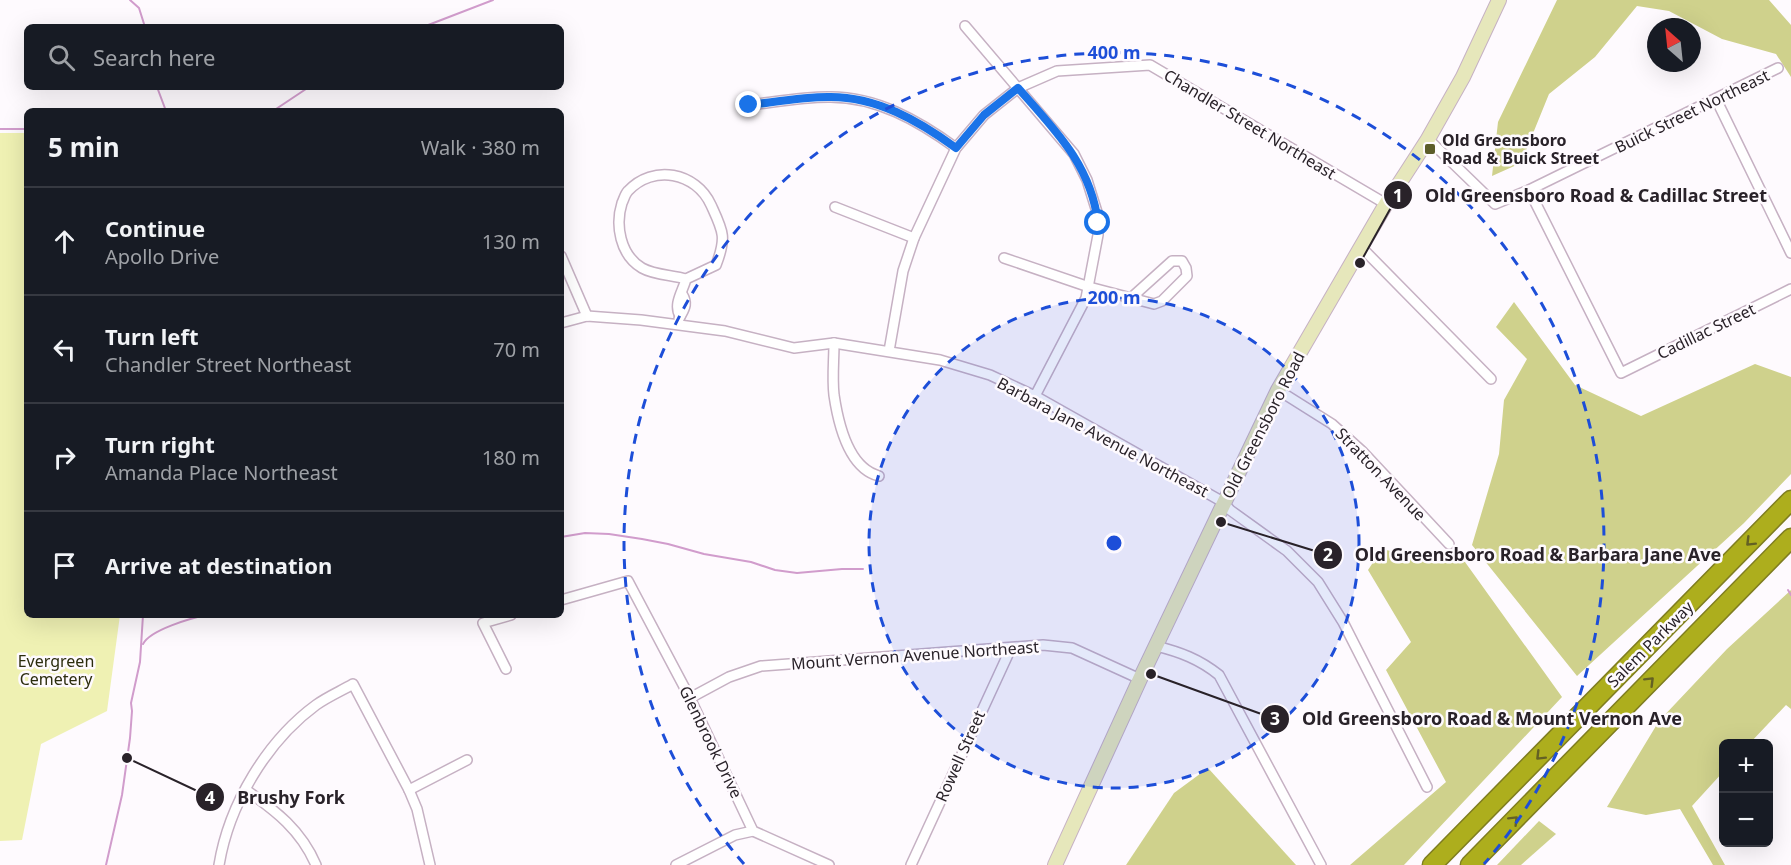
<!DOCTYPE html>
<html lang="en">
<head>
<meta charset="utf-8">
<style>
	body { margin:0; font-family:"Noto Sans",sans-serif; background:#20242c; color:#f1f3f6 }
	.controls { position:absolute; right:18px; bottom:18px; display:grid; overflow:hidden; border-radius:9px; box-shadow:0 6px 24px #0002 }
	.controls button { width:54px; height:54px; display:grid; place-items:center; padding:0; border:0; border-bottom:2px solid #363941; background:#171b24; color:#f1f3f6; font:30px sans-serif }
	.compass { position:absolute; left:1647px; top:18px; width:54px; height:54px; border-radius:50%; background:#171b24; box-shadow:0 6px 24px #0002; rotate:333deg }
	.stop { position:absolute; width:18px; height:18px; margin:-14px; border:4px solid #1a73e8; border-radius:50%; background:#fff }
	.stop.end { background:#1a73e8; border-color:#fff; box-shadow:0 2px 6px #0008 }
	.list { margin:0; padding:0; list-style:none }
	h2 { display:flex; justify-content:space-between; align-items:center; height:78px; margin:0; padding:0 24px; font-size:26px }
	h2 small { font-size:20px; font-weight:400; color:#9ea1a6 }
	.list li { display:grid; grid-template-columns:39px 1fr auto; gap:18px; align-items:center; box-sizing:border-box; height:108px; padding:0 24px; border-top:2px solid #363941 }
	.list b { display:block; font-size:22px; white-space:nowrap }
	.list p { margin:0; font-size:20px; white-space:nowrap; color:#9ea1a6 }
	.list em { font-size:20px; font-style:normal; color:#9ea1a6 }
	.icon { flex:none; width:33px; height:33px; fill:none; stroke:currentColor; stroke-width:2; stroke-linecap:round; stroke-linejoin:round }
	.map { position:relative; flex:none; width:1791px; height:865px; overflow:hidden }
	.search { position:absolute; background:#171b24; box-shadow:0 6px 24px #0002; left:24px; top:24px; width:540px; height:66px; display:flex; align-items:center; gap:15px; box-sizing:border-box; padding:0 21px; border-radius:9px; color:#9ea1a6; font-size:22px }
	.panel { position:absolute; background:#171b24; box-shadow:0 6px 24px #0002; left:24px; top:108px; width:540px; height:510px; border-radius:9px }
	.map>svg:first-child { display:block }
	.green { fill:#eff1b3 }
	.forest { fill:#cfd18c }
	.lines { fill:none; stroke-linecap:round; stroke-linejoin:round }
	.stream { stroke:#d19ccc; stroke-width:2 }
	.street-casing { stroke:#c6b1c3; stroke-width:12 }
	.secondary-casing { stroke:#c6b1c3; stroke-width:16 }
	.highway-casing { stroke:#7f7d21; stroke-width:21 }
	.street { stroke:#fff; stroke-width:9 }
	.secondary { stroke:#e6e7bb; stroke-width:14 }
	.highway { stroke:#adae1d; stroke-width:18 }
	.oneway { stroke:#646124 }
	.route { stroke:#1a73e8; stroke-width:8 }
	.ring { fill:none; stroke:#1d4ed8; stroke-width:3; stroke-dasharray:10 8 }
	.poi-dot { fill:#5c5d2a; stroke:#fefafe; stroke-width:2 }
	.labels { text-anchor:middle; stroke-width:5; stroke-linejoin:round; paint-order:stroke }
	.street-label { font-size:16px; fill:#292229; stroke:#fefafe }
	.poi-label { font-size:16px; font-weight:bold; fill:#292229; stroke:#fefafe; text-anchor:start }
	.park-label { font-size:16px; fill:#2c2d0e; stroke:#fefafe }
	.centre { fill:#1d4ed8; stroke:#fefafe; stroke-width:3 }
	.ring-label { font-size:18px; text-anchor:middle; font-weight:bold; fill:#1d4ed8; stroke:#fefafe; stroke-width:5; stroke-linejoin:round; paint-order:stroke }
	.leader { fill:none; stroke:#292229; stroke-width:2 }
	.callout-dot { fill:#292229; stroke:#fefafe; stroke-width:2 }
	.mark-label { font-size:18px; text-anchor:middle; font-weight:bold; fill:#fff }
	.callout-label { font-size:18px; text-anchor:middle; font-weight:bold; fill:#292229; stroke:#fefafe; stroke-width:5; stroke-linejoin:round; paint-order:stroke }
</style>
</head>
<body>
<div class="map">
<svg width="1791" height="865" viewBox="0 0 1791 865">
	<rect width="100%" height="100%" fill="#fefafe"/>
	<!-- green -->
	<polygon class="green" points="0,133 27,133 27,615 120,615 107,711 41,744 22,840 0,841"/>
	<!-- forest -->
	<g class="forest">
		<polygon points="1557,0 1769,0 1791,25 1791,77 1776,54 1722,39 1669,11 1637,6 1595,57 1549,94 1521,163 1492,176 1498,122"/>
		<polygon points="1514,302 1575,385 1641,416 1755,364 1791,377 1791,474 1744,523 1577,676 1472,545 1499,454 1504,400 1527,359 1496,327"/>
		<polygon points="1382,549 1415,557 1465,562 1562,697 1404,865 1350,865 1446,782 1386,670 1411,642 1368,570"/>
		<polygon points="1791,590 1791,709 1786,705 1750,743 1724,744 1723,772 1692,806 1725,865 1713,865 1680,809 1646,815 1607,807 1659,721 1727,649"/>
		<polygon points="1208,768 1296,865 1126,865 1174,793"/>
		<polygon points="1539,821 1556,834 1521,865 1497,865"/>
	</g>
	<g class="lines">
		<!-- stream -->
		<g class="stream">
			<polyline points="130,0 139,8 145,27"/>
			<polyline points="423,27 493,0"/>
			<polyline points="157,87 166,111"/>
			<polyline points="273,111 309,87"/>
			<polyline points="0,129 27,129"/>
			<polyline points="561,537 585,533 609,534 642,539 668,544 704,554 751,562 775,570 797,573 842,569 863,569"/>
			<polyline points="1788,590 1791,595"/>
			<path d="M143 644C150 630 191 618 207 615"/>
			<polyline points="106,865 122,795 130,738 132,711 131,703 140,662 143,615"/>
		</g>
		<defs>
			<g id="street">
				<polyline points="965,26 1074,154 1087,180 1097,212 1098,235 1086,298 1035,396"/>
				<polyline points="1716,99 1791,253"/>
				<path d="M749 105C775 102 802 97 828 97 876 96 919 121 956 148"/>
				<polyline points="1428,139 1495,204 1529,190 1778,68"/>
				<polyline points="1529,190 1621,373 1791,289"/>
				<polyline points="835,207 914,238"/>
				<polyline points="1362,248 1491,379"/>
				<polyline points="561,256 587,316"/>
				<polyline points="1004,258 1089,287 1154,304 1162,301 1187,276 1186,268 1182,261 1172,261 1131,298"/>
				<path d="M680 316C673 304 683 291 686 279L716 265C727 237 723 231 711 205 696 172 653 164 628 191 625 194 624 199 622 203 615 225 620 255 642 268 654 275 672 275 686 279"/>
				<path d="M679 319C683 310 689 305 682 294"/>
				<polyline points="561,323 587,316 641,320 725,331 794,348 834,343 940,360 990,375 1035,396 1223,502 1230,510 1287,551 1318,582 1343,622 1427,787"/>
				<path d="M834 343C834 360 832 378 834 395 838 422 848 468 879 476"/>
				<polyline points="889,351 903,271 914,238 956,148 984,115 1018,88 1057,71 1150,65 1386,204"/>
				<polyline points="1278,390 1332,424 1363,452 1449,544"/>
				<polyline points="561,600 628,581 690,698 753,831 829,865"/>
				<path d="M1156 646C1180 652 1199 659 1219 675L1321 865"/>
				<polyline points="506,669 483,623 511,615"/>
				<polyline points="690,698 729,677 761,666 1043,645 1072,648 1140,679"/>
				<path d="M246 790C276 811 301 830 316 865"/>
				<polyline points="409,790 467,760"/>
				<path d="M219 865C229 804 267 741 316 705 327 697 341 691 353 684L409 790 417 809 430 865"/>
				<polyline points="676,865 735,835 753,831"/>
				<polyline points="911,865 1011,648"/>
			</g>
			<polyline id="secondary" points="1055,865 1140,679 1278,390 1386,204 1428,139 1463,77 1499,0"/>
			<g id="highway">
				<polyline points="1432,865 1791,500"/>
				<polyline points="1470,865 1791,538"/>
			</g>
		</defs>
		<!-- street casing -->
		<use href="#street" class="street-casing"/>
		<!-- secondary casing -->
		<use href="#secondary" class="secondary-casing"/>
		<!-- highway casing -->
		<use href="#highway" class="highway-casing"/>
		<!-- street -->
		<use href="#street" class="street"/>
		<!-- secondary -->
		<use href="#secondary" class="secondary"/>
		<!-- highway -->
		<use href="#highway" class="highway"/>
	</g>
	<!-- one-way arrows -->
	<defs><path id="oneway-chevron" d="M-2-3.5L2.5 0L-2 3.5" fill="none" stroke-width="1.6" stroke-linecap="round" stroke-linejoin="round" transform="scale(1.5)"/></defs>
	<g class="oneway">
		<use href="#oneway-chevron" transform="translate(1750 542) rotate(135)"/>
		<use href="#oneway-chevron" transform="translate(1650 681) rotate(-45)"/>
		<use href="#oneway-chevron" transform="translate(1540 756) rotate(135)"/>
		<use href="#oneway-chevron" transform="translate(1514 820) rotate(-45)"/>
	</g>
	<g class="lines">
		<!-- route -->
		<path class="route" d="M749 105C775 102 802 97 828 97 876 96 919 121 956 148L984 115 1018 88C1055 130 1091 165 1098 223"/>
	</g>
	<!-- distance rings -->
	<circle cx="1114" cy="543" r="245" fill="#1d4ed8" fill-opacity=".12"/>
	<g class="ring">
		<circle cx="1114" cy="543" r="245"/>
		<path d="M744 864A490 490 0 1 1 1484 864"/>
	</g>
	<!-- markers -->
	<rect class="poi-dot" x="1424" y="143" width="12" height="12" rx="3"/>
	<g class="labels">
		<!-- street labels -->
		<g class="street-label">
			<text transform="translate(1692 111) rotate(-26)" y="6">Buick Street Northeast</text>
			<text transform="translate(1250 124) rotate(31)" y="6">Chandler Street Northeast</text>
			<text transform="translate(1706 331) rotate(-26)" y="6">Cadillac Street</text>
			<text transform="translate(1263 425) rotate(-63)" y="6">Old Greensboro Road</text>
			<text transform="translate(1103 437) rotate(28)" y="6">Barbara Jane Avenue Northeast</text>
			<text transform="translate(1381 474) rotate(46)" y="6">Stratton Avenue</text>
			<text transform="translate(1650 644) rotate(-45)" y="6">Salem Parkway</text>
			<text transform="translate(915 655) rotate(-4)" y="6">Mount Vernon Avenue Northeast</text>
			<text transform="translate(711 742) rotate(64)" y="6">Glenbrook Drive</text>
			<text transform="translate(960 756) rotate(-66)" y="6">Rowell Street</text>
		</g>
		<!-- poi labels -->
		<g class="poi-label">
			<text x="1442" y="146">Old Greensboro<tspan x="1442" dy="18">Road &amp; Buick Street</tspan></text>
		</g>
		<!-- park labels -->
		<g class="park-label">
			<text x="56" y="667">Evergreen<tspan x="56" dy="18">Cemetery</tspan></text>
		</g>
	</g>
	<circle cx="1114" cy="543" r="9" class="centre"/>
	<g class="ring-label">
		<text x="1114" y="59">400 m</text>
		<text x="1114" y="304">200 m</text>
	</g>
	<!-- callouts -->
	<path class="leader" d="M1360 263L1398 195M1221 522L1328 555M1151 674L1275 719M127 758L210 797"/>
	<g class="callout-dot">
		<circle cx="1360" cy="263" r="6"/>
		<circle cx="1221" cy="522" r="6"/>
		<circle cx="1151" cy="674" r="6"/>
		<circle cx="127" cy="758" r="6"/>
		<circle cx="1398" cy="195" r="15"/>
		<circle cx="1328" cy="555" r="15"/>
		<circle cx="1275" cy="719" r="15"/>
		<circle cx="210" cy="797" r="15"/>
	</g>
	<g class="mark-label">
		<text x="1398" y="202">1</text>
		<text x="1328" y="561">2</text>
		<text x="1275" y="725">3</text>
		<text x="210" y="804">4</text>
	</g>
	<g class="callout-label">
		<text x="1596" y="202">Old Greensboro Road &amp; Cadillac Street</text>
		<text x="1538" y="561">Old Greensboro Road &amp; Barbara Jane Ave</text>
		<text x="1492" y="725">Old Greensboro Road &amp; Mount Vernon Ave</text>
		<text x="291" y="804">Brushy Fork</text>
	</g>
</svg>
<div class="controls">
<button>+</button>
<button>−</button>
</div>
<svg class="compass" viewBox="-18 -18 36 36"><path d="M0-13l5 13h-10z" fill="#e53935"/><path d="M0 13l5-13h-10z" fill="#9ea1a6"/></svg>
<div class="stop" style="left:1098px;top:223px"></div>
<div class="stop end" style="left:749px;top:105px"></div>
<div class="search"><svg class="icon" aria-label="search" viewBox="0 0 24 24"><circle cx="10" cy="10" r="6"/><path d="M15 15l6 6"/></svg>Search here</div>
<section class="panel">
<h2>5 min<small>Walk · 380 m</small></h2>
<ul class="list">
<li><svg class="icon" aria-label="ahead" viewBox="0 0 24 24"><path d="M12 20V5M6 11l6-6 6 6"/></svg><div><b>Continue</b><p>Apollo Drive</p></div><em>130 m</em></li>
<li><svg class="icon" aria-label="left" viewBox="0 0 24 24"><path d="M17 20v-9H6M10 6l-5 5 5 5"/></svg><div><b>Turn left</b><p>Chandler Street Northeast</p></div><em>70 m</em></li>
<li><svg class="icon" aria-label="right" viewBox="0 0 24 24"><path d="M7 20v-9h11M14 6l5 5-5 5"/></svg><div><b>Turn right</b><p>Amanda Place Northeast</p></div><em>180 m</em></li>
<li><svg class="icon" aria-label="arrive" viewBox="0 0 24 24"><path d="M6 21V4h12l-3 4 3 4H6"/></svg><div><b>Arrive at destination</b></div></li>
</ul>
</section>
</div>
</body>
</html>
